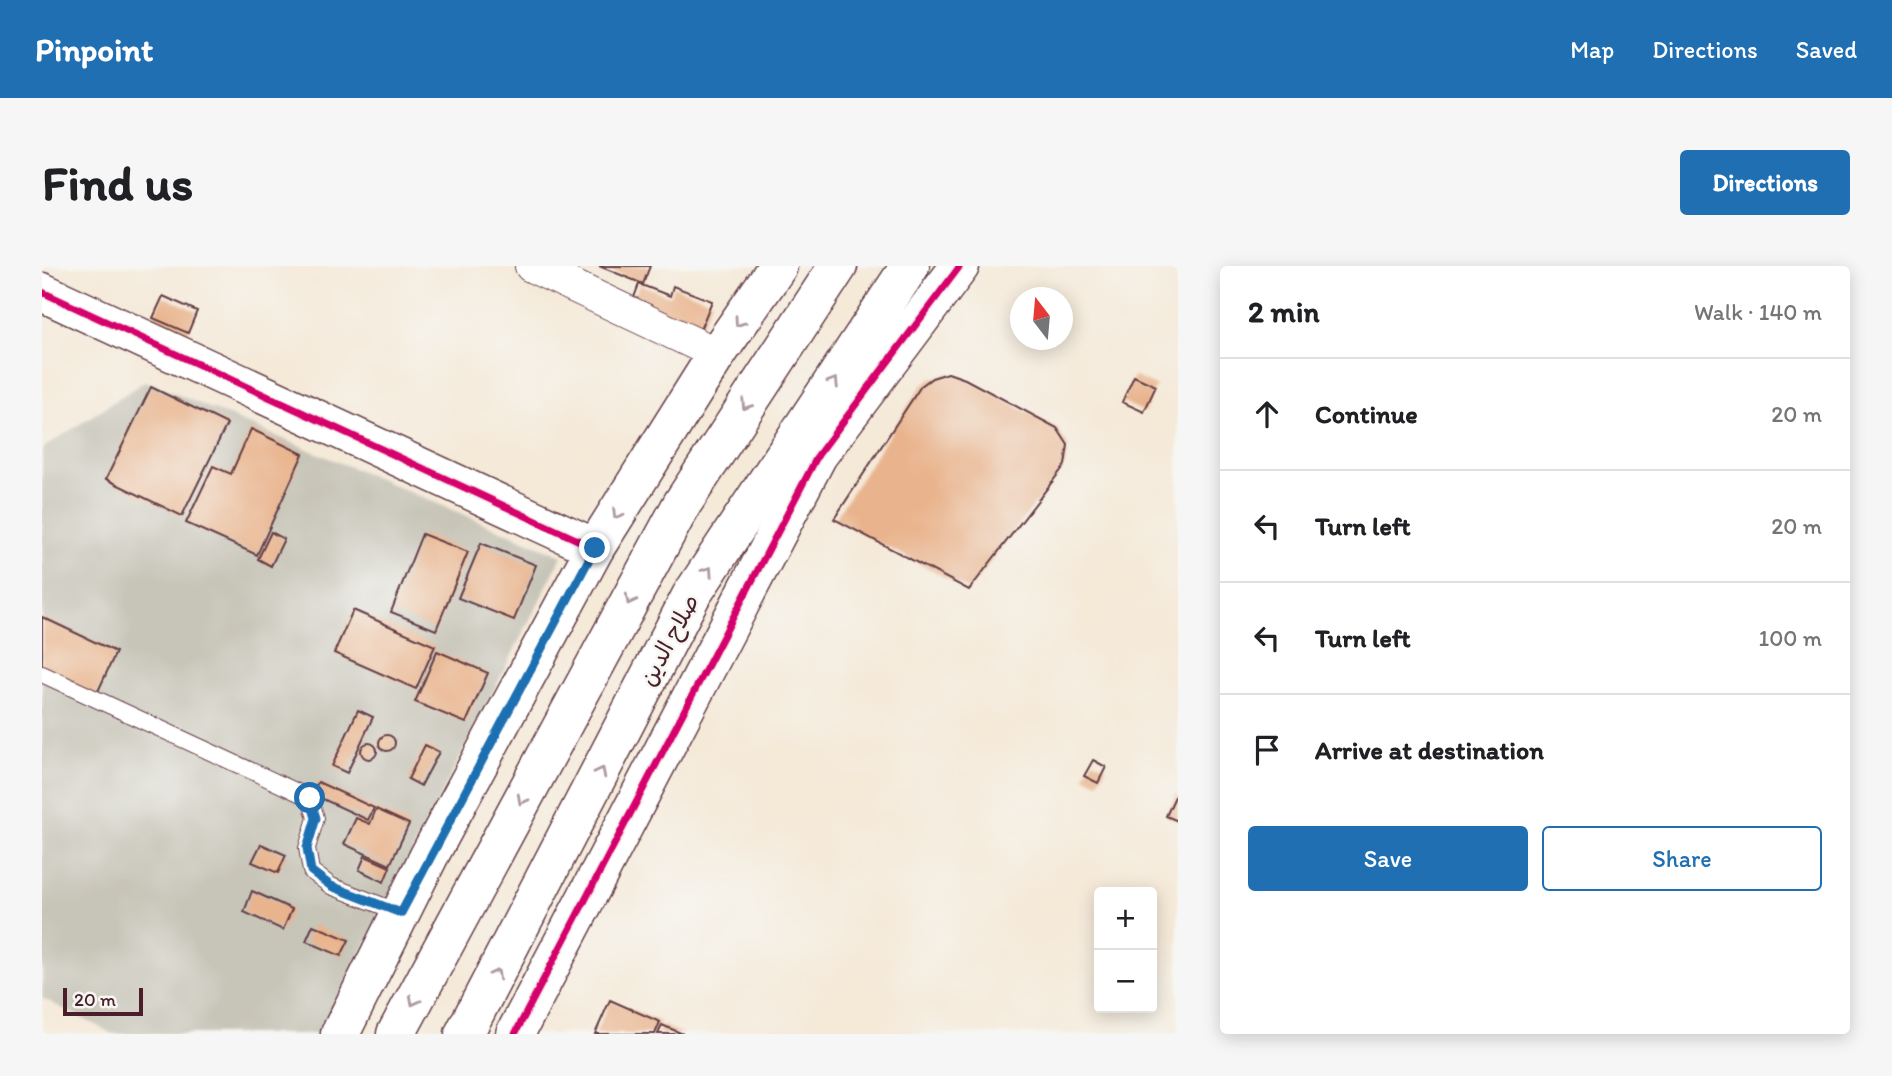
<!DOCTYPE html>
<html lang="en">
<head>
<meta charset="utf-8">
<style>
	body { margin:0; font-family:Itim,"Playpen Sans Arabic",sans-serif; background:#f6f6f6; color:#202124 }
	.controls { position:absolute; right:21px; bottom:21px; display:grid; overflow:hidden; border-radius:7px; box-shadow:0 4px 18px #0003 }
	.controls button { width:63px; height:63px; display:grid; place-items:center; padding:0; border:0; border-bottom:2px solid #e0e0e0; background:#fff; color:#202124; font:35px sans-serif }
	.compass { position:absolute; left:968px; top:21px; width:63px; height:63px; border-radius:50%; background:#fff; box-shadow:0 4px 18px #0003; rotate:344deg }
	.scale { position:absolute; left:21px; bottom:18px; width:80px; box-sizing:border-box; padding-left:7px; border:4px solid #4a1f2b; border-top:0; font-size:19px; line-height:24px; white-space:nowrap; color:#4a1f2b; -webkit-text-stroke:5px #f6f6f2; paint-order:stroke }
	.stop { position:absolute; width:21px; height:21px; margin:-16px; border:5px solid #1f6fb2; border-radius:50%; background:#fff }
	.stop.end { background:#1f6fb2; border-color:#fff; box-shadow:0 2px 7px #0008 }
	.list { margin:0; padding:0; list-style:none }
	h2 { display:flex; justify-content:space-between; align-items:center; height:91px; margin:0; padding:0 28px; font-size:30px }
	h2 small { font-size:23px; font-weight:400; color:#757577 }
	.list li { display:grid; grid-template-columns:46px 1fr auto; gap:21px; align-items:center; box-sizing:border-box; height:112px; padding:0 28px; border-top:2px solid #e0e0e0 }
	.list b { display:block; font-size:26px; white-space:nowrap }
	.list em { font-size:23px; font-style:normal; color:#757577 }
	.actions { display:flex; gap:14px; padding:21px 28px }
	.actions a { flex:1; padding:16px 0; border:2px solid #1f6fb2; border-radius:7px; text-align:center; font-size:24px; color:#1f6fb2 }
	.actions .main { background:#1f6fb2; color:#fff }
	.icon { flex:none; width:38px; height:38px; fill:none; stroke:currentColor; stroke-width:2; stroke-linecap:round; stroke-linejoin:round }
	.map { position:relative; flex:none; width:1136px; height:768px; overflow:hidden; border-radius:7px }
	header { display:flex; align-items:center; gap:42px; box-sizing:border-box; height:98px; padding:0 35px; background:#1f6fb2; color:#fff }
	header strong { font-size:33px }
	nav { display:flex; gap:38px; margin-inline-start:auto; font-size:24px }
	.intro { display:flex; align-items:center; justify-content:space-between; box-sizing:border-box; height:168px; padding:0 42px }
	h1 { margin:0; font-size:49px }
	.button { padding:18px 32px; border-radius:7px; background:#1f6fb2; color:#fff; font-size:24px; font-weight:700 }
	main { display:flex; gap:42px; padding:0 42px }
	aside { flex:1; background:#fff; border-radius:7px; box-shadow:0 4px 18px #0003 }
	.map>svg:first-child { display:block }
	.industrial { fill:#c7c4b8 }
	.building { fill:#e9b48d }
	.lines { fill:none; stroke-linecap:round; stroke-linejoin:round }
	.service-casing { stroke:#643d45; stroke-width:18 }
	.minor-casing { stroke:#643d45; stroke-width:34 }
	.tertiary-casing { stroke:#643d45; stroke-width:41 }
	.secondary-casing { stroke:#643d45; stroke-width:41 }
	.trunk-casing { stroke:#643d45; stroke-width:41 }
	.service { stroke:#fff; stroke-width:16 }
	.minor { stroke:#fff; stroke-width:32 }
	.tertiary { stroke:#fff; stroke-width:38 }
	.secondary { stroke:#fff; stroke-width:38 }
	.trunk { stroke:#fff; stroke-width:38 }
	.cycleway-casing { stroke:#f6f6f2; stroke-width:11 }
	.cycleway { stroke:#d6006c; stroke-width:7 }
	.oneway { stroke:#ae9aa0 }
	.route { stroke:#1f6fb2; stroke-width:9 }
	.labels { text-anchor:middle; stroke-width:5; stroke-linejoin:round; paint-order:stroke }
	.street-label { font-size:23px; fill:#4a1f2b; stroke:#f6f6f2 }
</style>
</head>
<body>
<header>
<strong>Pinpoint</strong>
<nav><a>Map</a><a>Directions</a><a>Saved</a></nav>
</header>
<div class="intro"><h1>Find us</h1><a class="button">Directions</a></div>
<main>
<div class="map">
<svg width="1136" height="768" viewBox="0 0 1136 768">
	<rect width="100%" height="100%" fill="#f6f6f2"/>
	<filter id="ink" filterUnits="userSpaceOnUse"><feTurbulence type="fractalNoise" baseFrequency=".0143" numOctaves="2"/><feDisplacementMap in="SourceGraphic" scale="14" xChannelSelector="R" yChannelSelector="G"/><feConvolveMatrix kernelMatrix="1 2 1 2 8 2 1 2 1" color-interpolation-filters="sRGB"/></filter>
	<filter id="wash" filterUnits="userSpaceOnUse"><feTurbulence type="fractalNoise" baseFrequency=".00686" numOctaves="4" result="noise"/><feDisplacementMap in="SourceGraphic" scale="28" xChannelSelector="R" yChannelSelector="G"/><feGaussianBlur stdDeviation="1.57" result="paint"/><feColorMatrix in="noise" values="0 0 0 0 0 0 0 0 0 0 0 0 0 0 0 0 0 1.4 0 .05"/><feComposite in="paint" operator="in"/></filter>
	<g filter="url(#wash)">
		<rect width="100%" height="100%" fill="#f5e9d8"/>
		<!-- industrial -->
		<polygon class="industrial" points="103,115 520,290 278,768 71,768 0,732 0,183"/>
		<g id="blocks">
			<!-- building -->
			<g class="building">
				<polygon points="557,0 608,0 601,18"/>
				<polygon points="597,18 628,30 631,20 670,35 658,64 590,37"/>
				<polygon points="121,30 155,45 146,67 111,52"/>
				<polygon points="906,107 923,113 1015,162 1026,179 1023,199 927,324 792,253 879,120 890,112"/>
				<polygon points="1092,110 1114,120 1102,146 1080,136"/>
				<polygon points="109,121 185,158 140,250 64,213"/>
				<polygon points="209,163 261,188 215,289 144,257 171,200 189,208"/>
				<polygon points="229,266 242,273 229,300 216,293"/>
				<polygon points="380,268 426,286 394,364 349,346"/>
				<polygon points="439,277 494,299 472,354 416,332"/>
				<polygon points="311,344 393,380 374,423 292,387"/>
				<polygon points="0,351 74,386 53,432 0,407"/>
				<polygon points="395,385 446,407 424,457 373,436"/>
				<polygon points="316,444 331,451 305,507 290,500"/>
				<circle cx="345" cy="477" r="8"/>
				<circle cx="327" cy="485" r="8"/>
				<polygon points="383,479 397,486 379,520 366,513"/>
				<polygon points="1051,494 1064,501 1056,517 1042,510"/>
				<polygon points="276,516 332,542 326,554 270,528"/>
				<polygon points="1136,524 1136,555 1124,550"/>
				<polygon points="334,543 367,558 348,599 302,578 314,552 328,558"/>
				<polygon points="219,578 244,589 236,607 210,596"/>
				<polygon points="323,590 348,601 342,616 317,604"/>
				<polygon points="210,625 250,643 241,664 202,646"/>
				<polygon points="271,659 307,674 299,690 264,675"/>
				<polygon points="568,734 618,756 613,768 553,768"/>
				<polygon points="620,759 641,768 616,768"/>
			</g>
		</g>
	</g>
	<g filter="url(#ink)">
		<use href="#blocks" fill-opacity="0" stroke="#643d45" stroke-width="2"/>
		<g class="lines">
			<defs>
				<polyline id="service" points="0,408 268,532 274,552 265,582 269,605 289,620 359,647"/>
				<polyline id="minor" points="489,0 675,88"/>
				<g id="tertiary">
					<polyline points="0,26 553,282"/>
					<polyline points="473,768 776,189 918,0"/>
				</g>
				<polyline id="secondary" points="298,768 387,590 553,282 675,88 736,0"/>
				<g id="trunk">
					<polyline points="354,768 640,238 796,0"/>
					<polyline points="422,768 649,330 868,0"/>
				</g>
			</defs>
			<!-- service casing -->
			<use href="#service" class="service-casing"/>
			<!-- minor casing -->
			<use href="#minor" class="minor-casing"/>
			<!-- tertiary casing -->
			<use href="#tertiary" class="tertiary-casing"/>
			<!-- secondary casing -->
			<use href="#secondary" class="secondary-casing"/>
			<!-- trunk casing -->
			<use href="#trunk" class="trunk-casing"/>
			<!-- service -->
			<use href="#service" class="service"/>
			<!-- minor -->
			<use href="#minor" class="minor"/>
			<!-- tertiary -->
			<use href="#tertiary" class="tertiary"/>
			<!-- secondary -->
			<use href="#secondary" class="secondary"/>
			<!-- trunk -->
			<use href="#trunk" class="trunk"/>
			<defs>
				<g id="cycleway">
					<polyline points="0,26 553,282"/>
					<polyline points="473,768 776,189 918,0"/>
				</g>
			</defs>
			<!-- cycleway casing -->
			<use href="#cycleway" class="cycleway-casing"/>
			<!-- cycleway -->
			<use href="#cycleway" class="cycleway"/>
		</g>
		<!-- one-way arrows -->
		<defs><path id="oneway-chevron" d="M-2-3.5L2.5 0L-2 3.5" fill="none" stroke-width="1.6" stroke-linecap="round" stroke-linejoin="round" transform="scale(1.75)"/></defs>
		<g class="oneway">
			<use href="#oneway-chevron" transform="translate(697 56) rotate(125)"/>
			<use href="#oneway-chevron" transform="translate(792 116) rotate(-58)"/>
			<use href="#oneway-chevron" transform="translate(704 139) rotate(123)"/>
			<use href="#oneway-chevron" transform="translate(575 248) rotate(122)"/>
			<use href="#oneway-chevron" transform="translate(666 305) rotate(-56)"/>
			<use href="#oneway-chevron" transform="translate(588 334) rotate(118)"/>
			<use href="#oneway-chevron" transform="translate(559 506) rotate(-63)"/>
			<use href="#oneway-chevron" transform="translate(480 534) rotate(118)"/>
			<use href="#oneway-chevron" transform="translate(454 708) rotate(-62)"/>
			<use href="#oneway-chevron" transform="translate(372 735) rotate(118)"/>
		</g>
	</g>
	<g class="lines" filter="url(#ink)">
		<!-- route -->
		<polyline class="route" points="268,532 274,552 265,582 269,605 289,620 359,647 553,282"/>
	</g>
	<g class="labels">
		<!-- street labels -->
		<g class="street-label">
			<text transform="translate(627 374) rotate(-62)" y="8">صلاح الدين</text>
		</g>
	</g>
</svg>
<div class="controls">
<button>+</button>
<button>−</button>
</div>
<svg class="compass" viewBox="-18 -18 36 36"><path d="M0-13l5 13h-10z" fill="#e53935"/><path d="M0 13l5-13h-10z" fill="#757577"/></svg>
<div class="scale">20 m</div>
<div class="stop" style="left:268px;top:532px"></div>
<div class="stop end" style="left:553px;top:282px"></div>
</div>
<aside>
<h2>2 min<small>Walk · 140 m</small></h2>
<ul class="list">
<li><svg class="icon" aria-label="ahead" viewBox="0 0 24 24"><path d="M12 20V5M6 11l6-6 6 6"/></svg><div><b>Continue</b></div><em>20 m</em></li>
<li><svg class="icon" aria-label="left" viewBox="0 0 24 24"><path d="M17 20v-9H6M10 6l-5 5 5 5"/></svg><div><b>Turn left</b></div><em>20 m</em></li>
<li><svg class="icon" aria-label="left" viewBox="0 0 24 24"><path d="M17 20v-9H6M10 6l-5 5 5 5"/></svg><div><b>Turn left</b></div><em>100 m</em></li>
<li><svg class="icon" aria-label="arrive" viewBox="0 0 24 24"><path d="M6 21V4h12l-3 4 3 4H6"/></svg><div><b>Arrive at destination</b></div></li>
</ul>
<div class="actions"><a class="main">Save</a><a>Share</a></div>
</aside>
</main>
</body>
</html>
